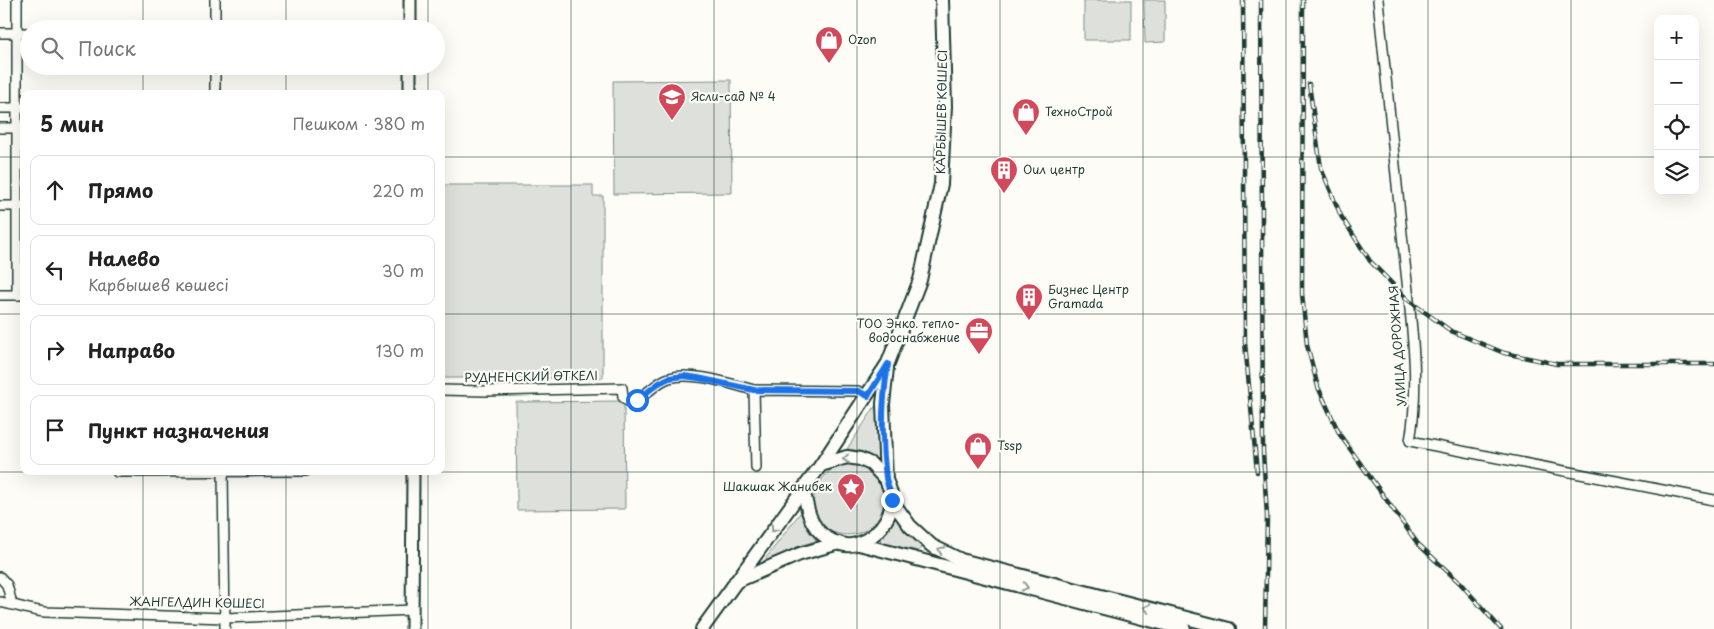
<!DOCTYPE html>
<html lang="ru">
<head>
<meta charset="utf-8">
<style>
	:root { --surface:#fff; --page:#f2f2f2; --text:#222; --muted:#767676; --line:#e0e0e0 }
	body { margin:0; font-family:"Playpen Sans",sans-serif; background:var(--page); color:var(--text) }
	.controls { position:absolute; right:15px; top:15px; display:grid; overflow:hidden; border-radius:10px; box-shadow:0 5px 20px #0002 }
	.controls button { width:45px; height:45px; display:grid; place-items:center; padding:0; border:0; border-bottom:1px solid var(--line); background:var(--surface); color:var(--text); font:25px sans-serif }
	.stop { position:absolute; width:15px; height:15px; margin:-11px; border:4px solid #1a73e8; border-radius:50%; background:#fff }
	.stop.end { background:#1a73e8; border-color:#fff; box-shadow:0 1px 5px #0008 }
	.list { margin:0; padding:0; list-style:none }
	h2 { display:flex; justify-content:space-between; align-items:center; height:65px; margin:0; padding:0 20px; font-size:21px }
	h2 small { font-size:16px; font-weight:400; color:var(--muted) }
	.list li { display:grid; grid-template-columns:32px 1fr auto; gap:15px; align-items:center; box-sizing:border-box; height:70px; margin:0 10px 10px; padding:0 10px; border:1px solid var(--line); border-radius:10px }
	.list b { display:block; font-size:19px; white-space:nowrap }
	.list p { margin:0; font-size:16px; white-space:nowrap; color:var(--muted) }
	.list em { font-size:16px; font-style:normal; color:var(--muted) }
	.icon { flex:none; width:28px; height:28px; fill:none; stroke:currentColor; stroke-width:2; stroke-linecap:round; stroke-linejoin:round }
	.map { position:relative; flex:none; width:1714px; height:629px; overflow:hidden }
	.search { position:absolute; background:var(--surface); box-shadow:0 5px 20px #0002; left:20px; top:20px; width:425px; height:55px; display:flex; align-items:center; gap:12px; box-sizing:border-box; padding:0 18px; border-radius:28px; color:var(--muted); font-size:19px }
	.panel { position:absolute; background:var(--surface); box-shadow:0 5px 20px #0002; left:20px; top:90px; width:425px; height:385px; border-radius:10px }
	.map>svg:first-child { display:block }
	.green { fill:#dde0db; stroke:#7e8e88 }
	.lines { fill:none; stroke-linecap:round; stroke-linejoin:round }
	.minor-casing { stroke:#1f3d34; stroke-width:12 }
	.tertiary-casing { stroke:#1f3d34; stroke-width:15 }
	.secondary-casing { stroke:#1f3d34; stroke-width:16 }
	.minor { stroke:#fdfcf7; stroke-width:9 }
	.tertiary { stroke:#fdfcf7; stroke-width:11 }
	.secondary { stroke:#fdfcf7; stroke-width:12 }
	.rail-casing { stroke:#1f3d34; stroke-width:4.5 }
	.rail { stroke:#fdfcf7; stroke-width:2.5; stroke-dasharray:8; stroke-linecap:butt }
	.oneway { stroke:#8e9c96 }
	.route { stroke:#1a73e8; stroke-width:6 }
	.grid { fill:none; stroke:#1f3d34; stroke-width:1; stroke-opacity:0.55 }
	.labels { text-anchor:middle; stroke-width:4.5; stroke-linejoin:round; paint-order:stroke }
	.poi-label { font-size:12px; fill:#1f3d34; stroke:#fdfcf7; text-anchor:start }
	.street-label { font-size:12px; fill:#1f3d34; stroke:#fdfcf7 }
</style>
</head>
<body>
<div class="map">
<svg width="1714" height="629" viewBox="0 0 1714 629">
	<rect width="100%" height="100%" fill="#fdfcf7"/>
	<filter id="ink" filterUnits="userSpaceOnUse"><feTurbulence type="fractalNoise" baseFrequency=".02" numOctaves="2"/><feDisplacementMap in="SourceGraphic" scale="10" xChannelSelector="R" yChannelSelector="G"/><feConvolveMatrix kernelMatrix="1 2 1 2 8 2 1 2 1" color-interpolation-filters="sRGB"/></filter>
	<g filter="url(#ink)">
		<!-- green -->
		<g class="green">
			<rect x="1084" y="0" width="47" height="40"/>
			<polygon points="1144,0 1165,0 1165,42 1145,43"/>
			<polygon points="731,80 732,193 614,194 613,81"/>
			<polygon points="441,185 593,185 593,196 603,196 603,378 441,378"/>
			<polygon points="624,401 625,509 517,510 516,402"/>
			<path d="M 876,405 L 878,460 C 868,453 859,450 847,449 Z"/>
			<path d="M 844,463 C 859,463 864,465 874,476 C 877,478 880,481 882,484 C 885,489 885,497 884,503 C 880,532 845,545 823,526 C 801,505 820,470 844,463 Z"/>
			<polygon points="800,513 818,540 800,546 763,562"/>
			<polygon points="895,515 924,543 921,549 918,551 875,541"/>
		</g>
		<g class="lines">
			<!-- minor casing -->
			<g class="minor-casing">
				<g id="minor">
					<polyline points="215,0 215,29"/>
					<path d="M 1378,0 C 1386,84 1395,168 1404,253 C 1410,315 1421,379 1410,441 L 1714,500"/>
					<polyline points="0,33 29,33"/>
					<polyline points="215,66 215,94"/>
					<polyline points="0,108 24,108"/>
					<polyline points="0,128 24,128"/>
					<polyline points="0,206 24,206"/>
					<polyline points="0,295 24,295"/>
					<polyline points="17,295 17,0"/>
					<path d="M 441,390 L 485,391 L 622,388 L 623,397 L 629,402 C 647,398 653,383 669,378 C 693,371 730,384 754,390"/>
					<polyline points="756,468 754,390 858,391 867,396"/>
					<polyline points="117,472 306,471"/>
					<polyline points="223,472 225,629"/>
					<polyline points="0,577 7,585 12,604"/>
					<path d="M 0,602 C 16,605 28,610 45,612 L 225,618 L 413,610"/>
				</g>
			</g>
			<!-- tertiary casing -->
			<g class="tertiary-casing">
				<g id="tertiary">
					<polyline points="410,29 410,0"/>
					<polyline points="410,94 410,66"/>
					<polyline points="412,629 413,471"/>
				</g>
			</g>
			<!-- secondary casing -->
			<g class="secondary-casing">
				<g id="secondary">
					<polyline points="821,465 888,363 920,280 941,184 945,106 942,0"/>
					<path d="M 886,480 L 871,464 L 860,459 L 847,457 L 821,465 L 803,489 C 806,500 807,513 813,523 C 821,538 843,550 859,543 C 876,537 890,520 892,502 C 893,495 889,487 886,480 L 883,404 L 887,368"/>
					<polyline points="892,501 910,526 932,546 961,560 1229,629"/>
					<polyline points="859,544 1184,629"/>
					<polyline points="735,582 800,554 839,543"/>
					<polyline points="702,629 803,489"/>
				</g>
			</g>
			<!-- minor -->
			<use href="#minor" class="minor"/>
			<!-- tertiary -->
			<use href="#tertiary" class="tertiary"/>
			<!-- secondary -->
			<use href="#secondary" class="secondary"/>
			<!-- rail casing -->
			<g class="rail-casing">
				<g id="rail">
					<polyline points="1243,0 1245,343 1257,472"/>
					<polyline points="1261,0 1263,452 1267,516 1265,629"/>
					<polyline points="1303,0 1302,293 1307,345 1318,387 1340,435 1418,544 1460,583 1501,629"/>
					<polyline points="1309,84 1321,168 1341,216 1370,261 1408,300 1451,331 1504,353 1557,364 1714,364"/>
				</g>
			</g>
			<!-- rail -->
			<use href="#rail" class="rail"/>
		</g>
		<!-- one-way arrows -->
		<defs><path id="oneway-chevron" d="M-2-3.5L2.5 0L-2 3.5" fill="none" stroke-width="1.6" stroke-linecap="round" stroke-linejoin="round" transform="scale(1.25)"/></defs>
		<g class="oneway">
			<use href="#oneway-chevron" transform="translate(846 459) rotate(174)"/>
			<use href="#oneway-chevron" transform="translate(774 529) rotate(126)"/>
			<use href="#oneway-chevron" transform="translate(941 550) rotate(-154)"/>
			<use href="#oneway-chevron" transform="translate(1025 587) rotate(15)"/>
			<use href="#oneway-chevron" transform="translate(1147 608) rotate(-165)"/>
		</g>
	</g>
	<g class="lines" filter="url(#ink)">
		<!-- route -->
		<path class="route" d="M 637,400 L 659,383 L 669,378 L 684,376 L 698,378 L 754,390 L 858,391 L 868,396 L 888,364 C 882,401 881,440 886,478 C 887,485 891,493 892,500"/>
	</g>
	<!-- grid -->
	<path class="grid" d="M 143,0 L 143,29M 286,0 L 286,29M 428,0 L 428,29M 571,0 L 571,629M 714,0 L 714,629M 857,0 L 857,629M 1000,0 L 1000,629M 1143,0 L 1143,629M 1286,0 L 1286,629M 1428,0 L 1428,629M 1571,0 L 1571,629M 143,66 L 143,94M 286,66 L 286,94M 428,66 L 428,94M 0,157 L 24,157M 441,157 L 1658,157M 1695,157 L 1714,157M 0,314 L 24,314M 441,314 L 1714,314M 143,471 L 143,629M 286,471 L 286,629M 428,471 L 428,629M 0,472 L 1714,472"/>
	<!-- icons -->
	<defs>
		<g id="shop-pin" transform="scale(1.4375)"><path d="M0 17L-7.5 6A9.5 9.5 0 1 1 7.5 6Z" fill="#d1495b" stroke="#fdfcf7"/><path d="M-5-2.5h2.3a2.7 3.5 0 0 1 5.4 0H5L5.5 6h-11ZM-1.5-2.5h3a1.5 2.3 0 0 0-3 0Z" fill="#fff"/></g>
		<g id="school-pin" transform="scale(1.4375)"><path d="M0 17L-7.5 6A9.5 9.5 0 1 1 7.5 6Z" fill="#d1495b" stroke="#fdfcf7"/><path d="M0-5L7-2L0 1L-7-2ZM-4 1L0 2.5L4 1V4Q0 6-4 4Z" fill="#fff"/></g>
		<g id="building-pin" transform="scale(1.4375)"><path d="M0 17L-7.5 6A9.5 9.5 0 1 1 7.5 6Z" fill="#d1495b" stroke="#fdfcf7"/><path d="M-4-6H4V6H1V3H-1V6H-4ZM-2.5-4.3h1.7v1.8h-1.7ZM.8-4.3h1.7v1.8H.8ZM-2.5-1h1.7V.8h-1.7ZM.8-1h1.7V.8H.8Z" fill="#fff"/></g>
		<g id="office-pin" transform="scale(1.4375)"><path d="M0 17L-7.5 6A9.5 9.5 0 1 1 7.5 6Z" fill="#d1495b" stroke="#fdfcf7"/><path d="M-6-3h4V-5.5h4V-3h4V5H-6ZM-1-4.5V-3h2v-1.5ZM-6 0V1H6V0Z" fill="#fff"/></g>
		<g id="sight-pin" transform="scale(1.4375)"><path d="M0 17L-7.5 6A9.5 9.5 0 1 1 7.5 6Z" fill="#d1495b" stroke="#fdfcf7"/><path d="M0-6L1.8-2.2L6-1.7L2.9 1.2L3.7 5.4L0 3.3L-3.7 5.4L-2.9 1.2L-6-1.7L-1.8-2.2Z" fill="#fff"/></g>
	</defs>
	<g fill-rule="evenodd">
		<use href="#shop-pin" x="829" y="40"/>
		<use href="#school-pin" x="672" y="97"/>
		<use href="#shop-pin" x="1026" y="112"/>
		<use href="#building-pin" x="1004" y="170"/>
		<use href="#building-pin" x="1029" y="297"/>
		<use href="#office-pin" x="979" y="331"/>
		<use href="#shop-pin" x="978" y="446"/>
		<use href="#sight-pin" x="851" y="487"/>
	</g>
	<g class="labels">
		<!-- poi labels -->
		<g class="poi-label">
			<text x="848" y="44">Ozon</text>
			<text x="691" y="101">Ясли-сад № 4</text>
			<text x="1045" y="116">ТехноСтрой</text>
			<text x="1023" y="174">Оил центр</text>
			<text x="1048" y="294">Бизнес Центр<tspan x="1048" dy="14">Gramada</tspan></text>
			<text x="960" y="328" text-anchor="end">ТОО Энко. тепло-<tspan x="960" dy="14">водоснабжение</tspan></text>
			<text x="997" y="450">Tssp</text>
			<text x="832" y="491" text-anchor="end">Шакшак Жанибек</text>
		</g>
		<!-- street labels -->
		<g class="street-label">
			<text transform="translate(942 112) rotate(-89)" y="4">КАРБЫШЕВ КӨШЕСІ</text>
			<text transform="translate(1398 346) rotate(-94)" y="4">УЛИЦА ДОРОЖНАЯ</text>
			<text transform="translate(531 377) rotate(-1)" y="4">РУДНЕНСКИЙ ӨТКЕЛІ</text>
			<text transform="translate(197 603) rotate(1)" y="4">ЖАНГЕЛДИН КӨШЕСІ</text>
		</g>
	</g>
</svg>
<div class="controls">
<button>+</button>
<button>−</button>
<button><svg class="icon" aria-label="locate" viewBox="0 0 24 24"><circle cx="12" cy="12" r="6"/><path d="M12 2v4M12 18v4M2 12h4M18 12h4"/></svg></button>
<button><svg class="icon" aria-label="layers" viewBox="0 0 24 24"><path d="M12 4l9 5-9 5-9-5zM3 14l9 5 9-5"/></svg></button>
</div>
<div class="stop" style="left:637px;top:400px"></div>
<div class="stop end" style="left:892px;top:500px"></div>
<div class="search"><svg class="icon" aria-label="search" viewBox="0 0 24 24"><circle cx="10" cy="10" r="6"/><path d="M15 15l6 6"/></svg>Поиск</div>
<section class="panel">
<h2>5 мин<small>Пешком · 380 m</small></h2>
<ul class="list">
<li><svg class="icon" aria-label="ahead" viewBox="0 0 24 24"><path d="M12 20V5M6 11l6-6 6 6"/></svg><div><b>Прямо</b></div><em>220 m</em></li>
<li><svg class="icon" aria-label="left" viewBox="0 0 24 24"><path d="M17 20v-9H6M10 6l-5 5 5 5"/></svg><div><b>Налево</b><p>Карбышев көшесі</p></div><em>30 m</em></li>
<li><svg class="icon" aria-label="right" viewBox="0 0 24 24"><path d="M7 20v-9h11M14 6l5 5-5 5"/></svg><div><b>Направо</b></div><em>130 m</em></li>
<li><svg class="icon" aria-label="arrive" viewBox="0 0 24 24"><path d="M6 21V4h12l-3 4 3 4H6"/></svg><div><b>Пункт назначения</b></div></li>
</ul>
</section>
</div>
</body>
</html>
